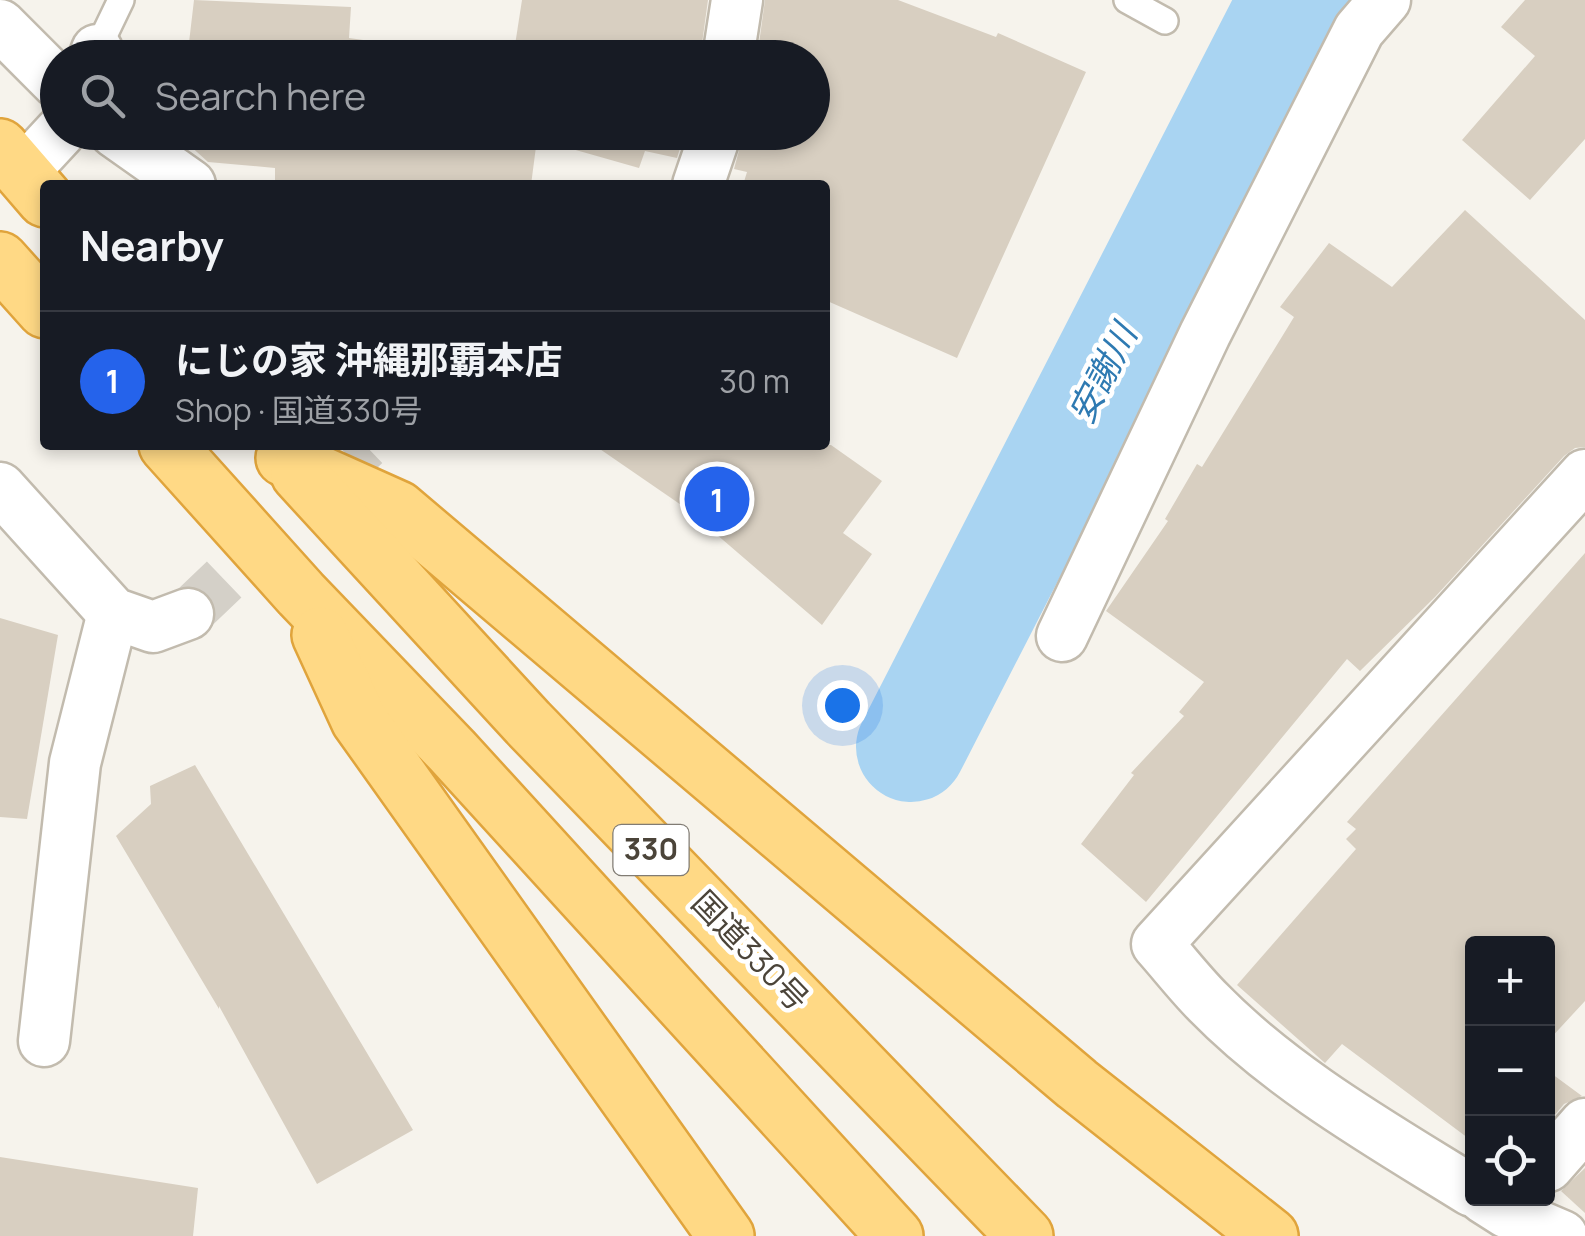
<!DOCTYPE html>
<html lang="en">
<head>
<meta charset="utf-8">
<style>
	:root { --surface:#171b24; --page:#20242c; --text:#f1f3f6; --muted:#9ea1a6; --line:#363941; --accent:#2563eb }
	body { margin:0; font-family:Manrope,"Noto Sans JP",sans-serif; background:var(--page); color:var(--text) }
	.controls { position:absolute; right:30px; bottom:30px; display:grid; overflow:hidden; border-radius:10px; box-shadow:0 5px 15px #0003 }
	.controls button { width:90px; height:90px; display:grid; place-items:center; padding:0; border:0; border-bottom:2px solid var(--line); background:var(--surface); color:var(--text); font:50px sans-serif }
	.you { position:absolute; left:842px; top:705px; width:35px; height:35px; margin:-25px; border:8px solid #fff; border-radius:50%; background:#1a73e8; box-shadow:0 0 0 15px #1a73e833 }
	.badge { display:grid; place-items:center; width:65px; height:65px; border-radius:50%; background:var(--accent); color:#fff; font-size:32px; font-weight:700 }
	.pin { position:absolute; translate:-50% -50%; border:5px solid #fff; box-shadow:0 2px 10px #0006 }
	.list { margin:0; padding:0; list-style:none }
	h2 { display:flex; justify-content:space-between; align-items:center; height:130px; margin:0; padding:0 40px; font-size:42px }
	h2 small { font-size:32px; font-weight:400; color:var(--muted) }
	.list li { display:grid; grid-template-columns:65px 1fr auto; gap:30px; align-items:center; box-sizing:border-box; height:140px; padding:0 40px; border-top:2px solid var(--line) }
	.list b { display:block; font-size:38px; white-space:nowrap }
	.list p { margin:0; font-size:32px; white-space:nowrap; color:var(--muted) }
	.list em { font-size:32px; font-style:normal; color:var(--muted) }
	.icon { flex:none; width:55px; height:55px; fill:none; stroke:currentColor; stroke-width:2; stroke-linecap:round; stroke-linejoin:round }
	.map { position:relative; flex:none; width:1585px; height:1236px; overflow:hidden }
	.search { position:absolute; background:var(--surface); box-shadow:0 5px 15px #0003; left:40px; top:40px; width:790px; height:110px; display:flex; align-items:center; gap:25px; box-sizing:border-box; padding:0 35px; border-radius:55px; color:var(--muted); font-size:38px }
	.panel { position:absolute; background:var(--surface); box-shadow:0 5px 15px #0003; left:40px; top:180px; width:790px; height:270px; border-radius:10px }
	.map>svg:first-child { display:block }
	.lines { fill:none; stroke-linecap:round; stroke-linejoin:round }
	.river { stroke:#a9d4f2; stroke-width:110 }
	.building { fill:#d8cfc1 }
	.minor-tunnel { stroke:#d4d0c8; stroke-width:50; stroke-dasharray:50 25; stroke-linecap:butt }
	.service-casing { stroke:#c2bbae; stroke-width:30 }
	.minor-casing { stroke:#c2bbae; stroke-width:55 }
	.trunk-casing { stroke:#e0a43c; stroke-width:60 }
	.service { stroke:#fff; stroke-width:25 }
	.minor { stroke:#fff; stroke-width:50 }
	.trunk { stroke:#ffd985; stroke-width:55 }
	.labels { text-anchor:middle; stroke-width:9; stroke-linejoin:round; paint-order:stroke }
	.shield { fill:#fff; stroke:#817c74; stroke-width:2.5 }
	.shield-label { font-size:30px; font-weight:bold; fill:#4b4439 }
	.street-label { font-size:32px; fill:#4b4439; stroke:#fff }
	.water-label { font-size:35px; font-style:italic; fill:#2e7ab2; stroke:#fff }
</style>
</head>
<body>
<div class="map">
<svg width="1585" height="1236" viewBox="0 0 1585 1236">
	<rect width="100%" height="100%" fill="#f6f3ec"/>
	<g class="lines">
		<!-- river -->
		<polyline class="river" points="911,747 1294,0"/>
	</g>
	<!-- building -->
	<g class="building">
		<polygon points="194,0 351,7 349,38 491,58 191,58 191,51 188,51"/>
		<polygon points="522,0 708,0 700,58 513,58"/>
		<polygon points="765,0 898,0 996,37 998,33 1086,72 957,358 825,300 825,185 743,185 747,172 734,169 744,132 812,132 812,58 757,58"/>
		<polygon points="1525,0 1585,0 1585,139 1530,200 1462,140 1535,56 1501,27"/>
		<polygon points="188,132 685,132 677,158 645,151 639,168 537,139 531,185 275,185 275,168 208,162 187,143"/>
		<polygon points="1465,210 1585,320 1585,447 1575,448 1564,456 1435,597 1360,671 1347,659 1146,902 1081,844 1134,775 1131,773 1184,716 1179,712 1204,682 1106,611 1168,521 1165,519 1197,464 1202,467 1294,317 1280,307 1329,243 1392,287"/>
		<polygon points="594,445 831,445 882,481 843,533 872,554 822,625 687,509"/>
		<polygon points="1585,553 1585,1001 1548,1041 1548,944 1472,944 1472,1141 1342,1044 1325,1063 1237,985 1356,849 1346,839 1356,829 1347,822"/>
		<polygon points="0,618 58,635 27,819 0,817"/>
		<polygon points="195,765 413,1130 317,1184 219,1006 219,1009 116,836 151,804 150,786"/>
		<polygon points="1548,1071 1582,1096 1564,1104 1548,1123"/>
		<polygon points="0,1157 198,1188 193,1236 0,1236"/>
		<polygon points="1585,1168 1585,1213 1561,1191"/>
	</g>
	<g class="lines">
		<!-- minor-tunnel -->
		<polyline class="minor-tunnel" points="188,614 365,445"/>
		<!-- service casing -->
		<g class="service-casing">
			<g id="service">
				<polyline points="1127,0 1165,21"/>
				<polyline points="97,50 121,0"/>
			</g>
		</g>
		<!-- minor casing -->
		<g class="minor-casing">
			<g id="minor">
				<polyline points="0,25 58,83"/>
				<polyline points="94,58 97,50"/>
				<polyline points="728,58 737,0"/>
				<polyline points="115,132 190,185"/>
				<polyline points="22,173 60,132"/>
				<polyline points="698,185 716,132"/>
				<polyline points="0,488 113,613 153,627 188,614"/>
				<polyline points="1062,636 1205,334 1359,30 1385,0"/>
				<polyline points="44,1041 75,763 113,613"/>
				<polyline points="1548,1166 1585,1124"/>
				<path d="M 1472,1191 C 1382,1135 1283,1079 1208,1002 C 1190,984 1174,963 1157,944 L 1585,475"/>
				<polyline points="1484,1198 1506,1212 1562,1236"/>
			</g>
		</g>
		<!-- trunk casing -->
		<g class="trunk-casing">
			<g id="trunk">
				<polyline points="0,147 45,199"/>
				<polyline points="0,260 45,310"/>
				<polyline points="167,445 301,594 452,751 895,1236"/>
				<polyline points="284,458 398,509 1077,1084 1270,1236"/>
				<polyline points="299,474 528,723 1025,1236"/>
				<polyline points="320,635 359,720 726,1236"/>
			</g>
		</g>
		<!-- service -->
		<use href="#service" class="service"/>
		<!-- minor -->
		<use href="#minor" class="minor"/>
		<!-- trunk -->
		<use href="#trunk" class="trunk"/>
	</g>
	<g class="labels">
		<!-- shield labels -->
		<rect class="shield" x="613.5" y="825" width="75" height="50" rx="8"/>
		<g class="shield-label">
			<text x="651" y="860">330</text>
		</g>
		<!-- street labels -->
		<g class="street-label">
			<text transform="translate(750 951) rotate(46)" y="11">国道330号</text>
		</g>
		<!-- water labels -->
		<g class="water-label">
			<text transform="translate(1103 374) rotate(-63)" y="12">安謝川</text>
		</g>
	</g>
</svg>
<div class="controls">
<button>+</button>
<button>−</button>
<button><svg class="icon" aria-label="locate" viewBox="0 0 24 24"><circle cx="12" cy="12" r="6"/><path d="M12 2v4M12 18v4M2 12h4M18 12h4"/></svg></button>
</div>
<div class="you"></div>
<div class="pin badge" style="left:717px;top:499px">1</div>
<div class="search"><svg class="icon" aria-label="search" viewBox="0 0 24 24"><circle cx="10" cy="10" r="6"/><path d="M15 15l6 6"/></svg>Search here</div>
<section class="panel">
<h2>Nearby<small></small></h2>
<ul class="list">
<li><span class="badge">1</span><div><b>にじの家 沖縄那覇本店</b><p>Shop · 国道330号</p></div><em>30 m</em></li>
</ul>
</section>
</div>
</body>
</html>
